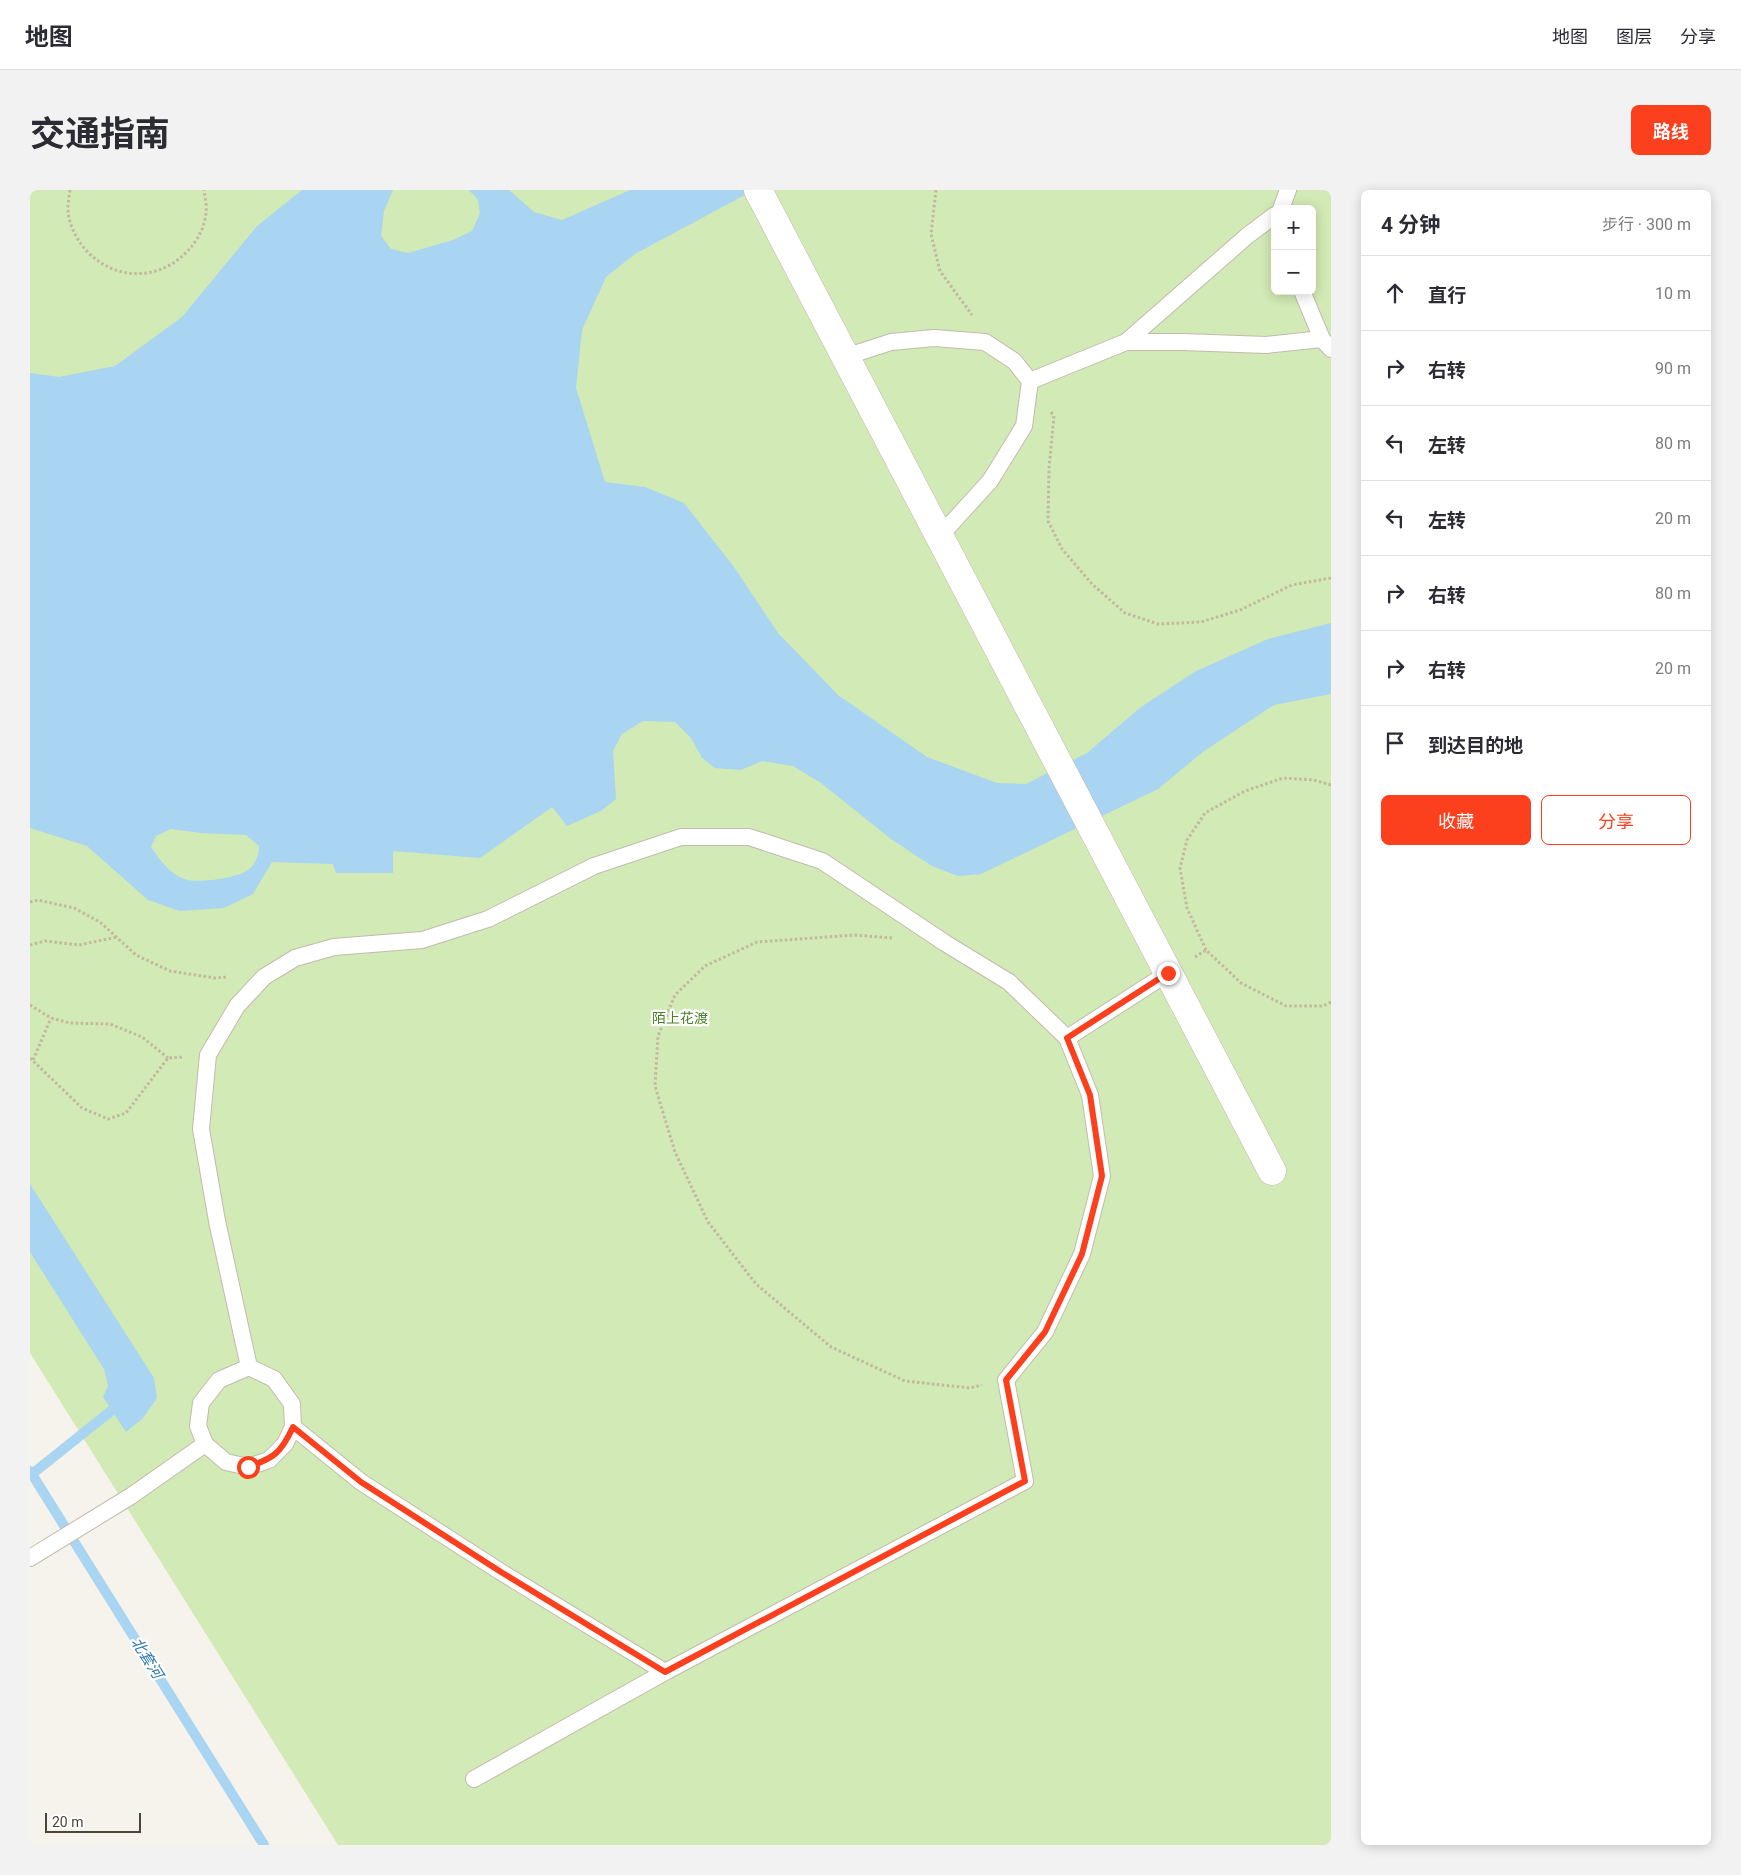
<!DOCTYPE html>
<html lang="zh">
<head>
<meta charset="utf-8">
<style>
	:root { --surface:#fff; --page:#f2f2f3; --text:#2b2b33; --muted:#7c7c81; --line:#e1e1e2; --accent:#fc3f1d }
	body { margin:0; font-family:Roboto,"Noto Sans SC",sans-serif; background:var(--page); color:var(--text) }
	.controls { position:absolute; right:15px; top:15px; display:grid; overflow:hidden; border-radius:8px; box-shadow:0 2px 12px #0003 }
	.controls button { width:45px; height:45px; display:grid; place-items:center; padding:0; border:0; border-bottom:1px solid var(--line); background:var(--surface); color:var(--text); font:25px sans-serif }
	.scale { position:absolute; left:15px; bottom:12px; width:96px; box-sizing:border-box; padding-left:5px; border:2px solid #4b4439; border-top:0; font-size:14px; line-height:18px; white-space:nowrap; color:#4b4439; -webkit-text-stroke:4px #fff; paint-order:stroke }
	.stop { position:absolute; width:15px; height:15px; margin:-11px; border:4px solid #fc3f1d; border-radius:50%; background:#fff }
	.stop.end { background:#fc3f1d; border-color:#fff; box-shadow:0 1px 5px #0008 }
	.list { margin:0; padding:0; list-style:none }
	h2 { display:flex; justify-content:space-between; align-items:center; height:65px; margin:0; padding:0 20px; font-size:21px }
	h2 small { font-size:16px; font-weight:400; color:var(--muted) }
	.list li { display:grid; grid-template-columns:32px 1fr auto; gap:15px; align-items:center; box-sizing:border-box; height:75px; padding:0 20px; border-top:1px solid var(--line) }
	.list b { display:block; font-size:19px; white-space:nowrap }
	.list em { font-size:16px; font-style:normal; color:var(--muted) }
	.actions { display:flex; gap:10px; padding:15px 20px }
	.actions a { flex:1; padding:11px 0; border:1px solid var(--accent); border-radius:8px; text-align:center; font-size:18px; color:var(--accent) }
	.actions .main { background:var(--accent); color:#fff }
	.icon { flex:none; width:28px; height:28px; fill:none; stroke:currentColor; stroke-width:2; stroke-linecap:round; stroke-linejoin:round }
	.map { position:relative; flex:none; width:1301px; height:1655px; overflow:hidden; border-radius:8px }
	header { display:flex; align-items:center; gap:30px; box-sizing:border-box; height:70px; padding:0 25px; background:var(--surface); border-bottom:1px solid var(--line) }
	header strong { font-size:24px }
	nav { display:flex; gap:28px; margin-inline-start:auto; font-size:18px }
	.intro { display:flex; align-items:center; justify-content:space-between; box-sizing:border-box; height:120px; padding:0 30px }
	h1 { margin:0; font-size:35px }
	.button { padding:12px 22px; border-radius:8px; background:var(--accent); color:#fff; font-size:18px; font-weight:700 }
	main { display:flex; gap:30px; padding:0 30px }
	aside { flex:1; background:var(--surface); border-radius:8px; box-shadow:0 2px 12px #0003 }
	.map>svg:first-child { display:block }
	.green { fill:#d2eab5; fill-rule:evenodd }
	.water { fill:#a9d4f2; fill-rule:evenodd }
	.lines { fill:none; stroke-linecap:round; stroke-linejoin:round }
	.stream { stroke:#a9d4f2; stroke-width:10 }
	.lane-casing { stroke:#c2bbae; stroke-width:18 }
	.street-casing { stroke:#c2bbae; stroke-width:29 }
	.path { stroke:#c4b79f; stroke-width:3; stroke-dasharray:2.5 2.5; stroke-linecap:butt }
	.lane { stroke:#fff; stroke-width:16 }
	.street { stroke:#fff; stroke-width:28 }
	.route { stroke:#fc3f1d; stroke-width:6 }
	.labels { text-anchor:middle; stroke-width:4.5; stroke-linejoin:round; paint-order:stroke }
	.park-label { font-size:14px; fill:#4a7f2a; stroke:#fff }
	.water-label { font-size:15px; font-style:italic; fill:#2e7ab2; stroke:#fff }
</style>
</head>
<body>
<header>
<strong>地图</strong>
<nav><a>地图</a><a>图层</a><a>分享</a></nav>
</header>
<div class="intro"><h1>交通指南</h1><a class="button">路线</a></div>
<main>
<div class="map">
<svg width="1301" height="1655" viewBox="0 0 1301 1655">
	<rect width="100%" height="100%" fill="#f6f3ec"/>
	<!-- green -->
	<path class="green" d="M 0,0 L 1301,0 L 1301,1655 L 308,1655 L 0,1163 ZM 1245,19 L 1282,19 L 1282,101 L 1245,101 Z"/>
	<!-- water -->
	<g class="water">
		<path d="M 272,0 L 363,0 L 354,21 L 351,46 L 361,59 L 378,63 L 423,50 L 442,41 L 450,23 L 448,10 L 439,0 L 479,0 L 504,22 L 532,30 L 600,0 L 724,0 L 605,64 L 576,87 L 552,140 L 546,198 L 575,292 L 615,297 L 654,313 L 704,377 L 748,443 L 808,505 L 897,567 L 967,593 L 996,594 L 1057,563 L 1111,517 L 1166,481 L 1238,449 L 1301,433 L 1301,504 L 1244,515 L 1174,561 L 1128,599 L 951,684 L 928,686 L 902,676 L 861,649 L 791,593 L 763,576 L 732,571 L 711,580 L 685,578 L 672,568 L 661,548 L 645,532 L 613,531 L 592,544 L 583,561 L 586,609 L 571,621 L 537,636 L 522,617 L 450,668 L 363,661 L 363,683 L 306,683 L 303,674 L 242,672 L 223,704 L 194,718 L 150,721 L 118,710 L 57,656 L 0,638 L 0,183 L 29,187 L 85,176 L 152,127 L 227,36 ZM 141,639 L 171,643 L 216,645 L 229,656 C 229,665 226,674 218,680 C 207,688 168,694 154,689 C 139,683 130,670 121,657 L 126,646 Z"/>
		<polygon points="0,994 124,1188 127,1208 113,1228 96,1242 73,1207 78,1196 74,1179 0,1062"/>
	</g>
	<g class="lines">
		<!-- stream -->
		<g class="stream">
			<polyline points="0,1281 234,1655"/>
			<polyline points="2,1284 91,1213"/>
		</g>
		<!-- lane casing -->
		<g class="lane-casing">
			<g id="lane">
				<polyline points="1251,19 1258,0"/>
				<polyline points="1272,101 1292,149 1301,159"/>
				<polyline points="1096,152 1217,46 1245,25"/>
				<polyline points="815,167 861,152 904,148 955,152 984,171 1000,191 994,236 960,291 909,347"/>
				<polyline points="1000,191 1096,152 1153,152 1236,155 1292,149"/>
				<polyline points="1037,848 1138,783"/>
				<polyline points="219,1177 189,1190 171,1213 168,1236 175,1254 196,1272 218,1277 239,1270 255,1254 263,1237"/>
				<polyline points="0,1368 101,1306 175,1254"/>
				<polyline points="444,1589 635,1482 995,1291 976,1190 1015,1142 1052,1064 1072,986 1060,905 1037,848 979,792 915,753 792,671 719,647 651,647 564,676 458,729 392,750 304,757 265,768 234,787 207,816 178,865 171,939 187,1031 219,1177 244,1189 262,1214 263,1237 331,1292 471,1382 635,1482"/>
			</g>
		</g>
		<!-- street casing -->
		<g class="street-casing">
			<polyline id="street" points="728,0 1242,981"/>
		</g>
		<!-- path -->
		<g class="path">
			<path d="M 40,0 C 39,6 38,13 38,19 C 38,31 44,44 51,54 C 79,92 131,94 161,57 C 169,48 175,35 176,23 C 177,16 175,7 174,0"/>
			<polyline points="906,0 901,44 910,81 942,125"/>
			<polyline points="1021,222 1024,226 1019,278 1018,331 1032,359 1062,394 1095,423 1128,434 1171,432 1210,420 1262,395 1301,388"/>
			<polyline points="0,712 8,710 44,718 70,732 106,765 140,781 185,788 198,787"/>
			<polyline points="862,748 824,745 727,752 675,776 645,805 628,846 625,896 645,962 678,1032 726,1094 801,1157 875,1191 940,1198 952,1195"/>
			<polyline points="0,755 15,751 49,755 87,747"/>
			<polyline points="1176,760 1157,718 1150,678 1157,650 1175,623 1215,601 1253,588 1284,590 1301,595"/>
			<polyline points="1165,767 1176,760 1211,793 1256,816 1293,816 1301,812"/>
			<polyline points="0,815 21,828 40,833 80,834 112,847 138,868"/>
			<polyline points="0,868 52,918 78,929 96,923 138,868 154,867"/>
			<polyline points="3,870 21,828"/>
		</g>
		<!-- lane -->
		<use href="#lane" class="lane"/>
		<!-- street -->
		<use href="#street" class="street"/>
	</g>
	<g class="lines">
		<!-- route -->
		<path class="route" d="M 218,1277 C 244,1268 251,1263 263,1237 L 331,1292 L 471,1382 L 635,1482 L 995,1291 L 976,1190 L 1015,1142 L 1052,1064 L 1072,986 L 1060,905 L 1037,848 L 1138,783"/>
	</g>
	<g class="labels">
		<!-- park labels -->
		<g class="park-label">
			<text x="650" y="833">陌上花渡</text>
		</g>
		<!-- water labels -->
		<g class="water-label">
			<text transform="translate(117 1468) rotate(58)" y="5">北套河</text>
		</g>
	</g>
</svg>
<div class="controls">
<button>+</button>
<button>−</button>
</div>
<div class="scale">20 m</div>
<div class="stop" style="left:218px;top:1277px"></div>
<div class="stop end" style="left:1138px;top:783px"></div>
</div>
<aside>
<h2>4 分钟<small>步行 · 300 m</small></h2>
<ul class="list">
<li><svg class="icon" aria-label="ahead" viewBox="0 0 24 24"><path d="M12 20V5M6 11l6-6 6 6"/></svg><div><b>直行</b></div><em>10 m</em></li>
<li><svg class="icon" aria-label="right" viewBox="0 0 24 24"><path d="M7 20v-9h11M14 6l5 5-5 5"/></svg><div><b>右转</b></div><em>90 m</em></li>
<li><svg class="icon" aria-label="left" viewBox="0 0 24 24"><path d="M17 20v-9H6M10 6l-5 5 5 5"/></svg><div><b>左转</b></div><em>80 m</em></li>
<li><svg class="icon" aria-label="left" viewBox="0 0 24 24"><path d="M17 20v-9H6M10 6l-5 5 5 5"/></svg><div><b>左转</b></div><em>20 m</em></li>
<li><svg class="icon" aria-label="right" viewBox="0 0 24 24"><path d="M7 20v-9h11M14 6l5 5-5 5"/></svg><div><b>右转</b></div><em>80 m</em></li>
<li><svg class="icon" aria-label="right" viewBox="0 0 24 24"><path d="M7 20v-9h11M14 6l5 5-5 5"/></svg><div><b>右转</b></div><em>20 m</em></li>
<li><svg class="icon" aria-label="arrive" viewBox="0 0 24 24"><path d="M6 21V4h12l-3 4 3 4H6"/></svg><div><b>到达目的地</b></div></li>
</ul>
<div class="actions"><a class="main">收藏</a><a>分享</a></div>
</aside>
</main>
</body>
</html>
